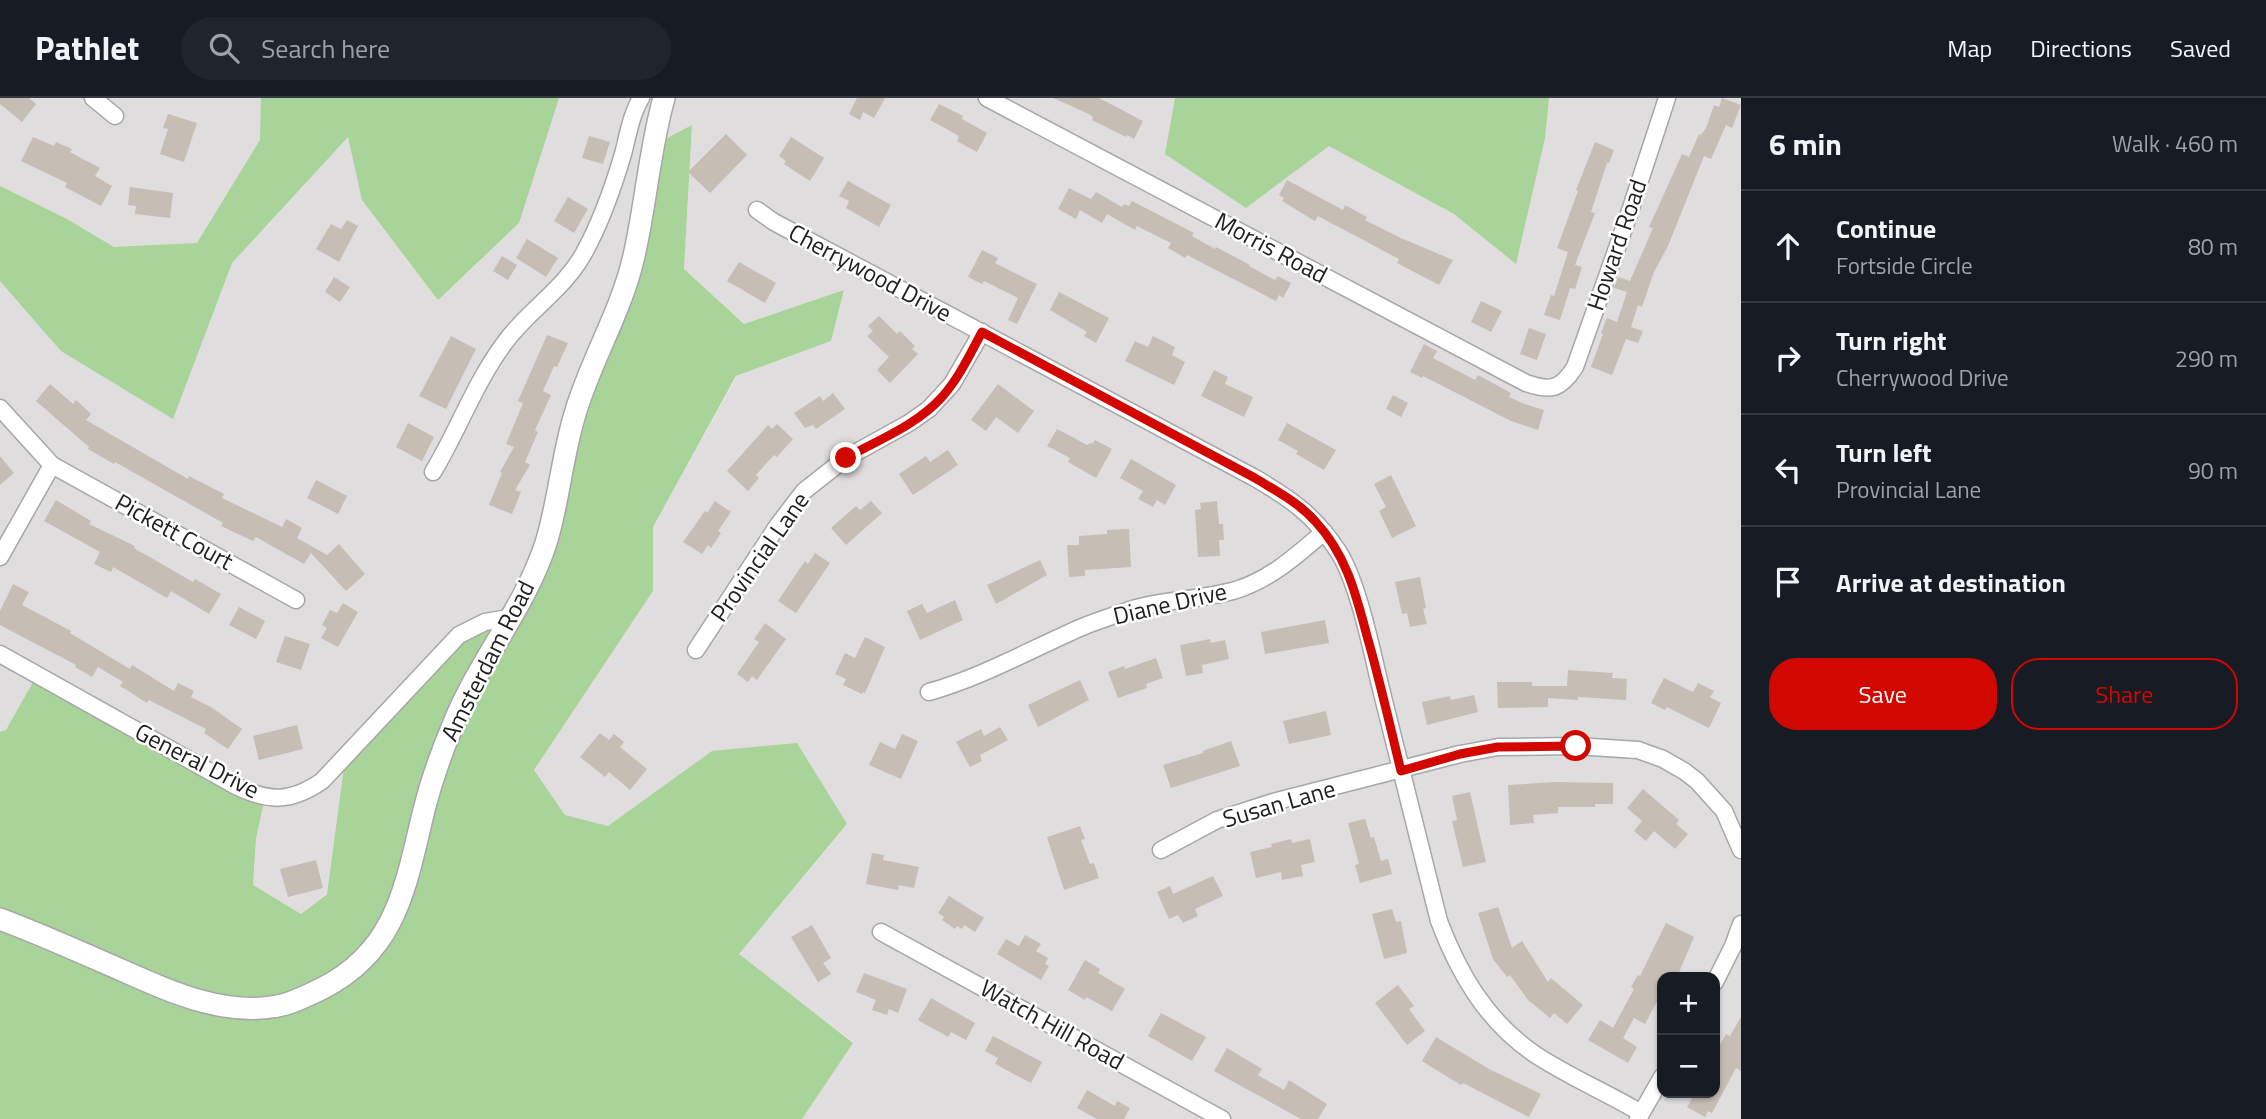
<!DOCTYPE html>
<html lang="en">
<head>
<meta charset="utf-8">
<style>
	:root { --surface:#171b24; --page:#20242c; --text:#f1f3f6; --muted:#9ea1a6; --line:#363941; --accent:#d10700 }
	body { margin:0; font-family:"Titillium Web",sans-serif; background:var(--page); color:var(--text) }
	.controls { position:absolute; right:21px; bottom:21px; display:grid; overflow:hidden; border-radius:14px; box-shadow:0 2px 5px #0004 }
	.controls button { width:63px; height:63px; display:grid; place-items:center; padding:0; border:0; border-bottom:2px solid var(--line); background:var(--surface); color:var(--text); font:35px sans-serif }
	.stop { position:absolute; width:21px; height:21px; margin:-16px; border:5px solid #d10700; border-radius:50%; background:#fff }
	.stop.end { background:#d10700; border-color:#fff; box-shadow:0 2px 7px #0008 }
	.list { margin:0; padding:0; list-style:none }
	h2 { display:flex; justify-content:space-between; align-items:center; height:91px; margin:0; padding:0 28px; font-size:30px }
	h2 small { font-size:23px; font-weight:400; color:var(--muted) }
	.list li { display:grid; grid-template-columns:46px 1fr auto; gap:21px; align-items:center; box-sizing:border-box; height:112px; padding:0 28px; border-top:2px solid var(--line) }
	.list b { display:block; font-size:26px; white-space:nowrap }
	.list p { margin:0; font-size:23px; white-space:nowrap; color:var(--muted) }
	.list em { font-size:23px; font-style:normal; color:var(--muted) }
	.actions { display:flex; gap:14px; padding:21px 28px }
	.actions a { flex:1; padding:16px 0; border:2px solid var(--accent); border-radius:28px; text-align:center; font-size:24px; color:var(--accent) }
	.actions .main { background:var(--accent); color:#fff }
	.icon { flex:none; width:38px; height:38px; fill:none; stroke:currentColor; stroke-width:2; stroke-linecap:round; stroke-linejoin:round }
	.map { position:relative; flex:none; width:1741px; height:1021px; overflow:hidden }
	header { display:flex; align-items:center; gap:42px; box-sizing:border-box; height:98px; padding:0 35px; background:var(--surface); border-bottom:2px solid var(--line) }
	header strong { font-size:33px }
	nav { display:flex; gap:38px; margin-inline-start:auto; font-size:24px }
	.search { width:490px; height:63px; background:var(--page); display:flex; align-items:center; gap:18px; box-sizing:border-box; padding:0 24px; border-radius:38px; color:var(--muted); font-size:26px }
	main { display:flex }
	aside { flex:1; background:var(--surface) }
	.map>svg:first-child { display:block }
	.residential { fill:#dfdddd; fill-rule:evenodd }
	.forest { fill:#a8d399 }
	.building { fill:#c6beb5 }
	.lines { fill:none; stroke-linecap:round; stroke-linejoin:round }
	.minor-casing { stroke:#a7a7a7; stroke-width:19 }
	.tertiary-casing { stroke:#a7a7a7; stroke-width:24 }
	.minor { stroke:#fff; stroke-width:16 }
	.tertiary { stroke:#fff; stroke-width:21 }
	.route { stroke:#d10700; stroke-width:9 }
	.labels { text-anchor:middle; stroke-width:5; stroke-linejoin:round; paint-order:stroke }
	.street-label { font-size:24px; fill:#202020; stroke:#fff }
</style>
</head>
<body>
<header>
<strong>Pathlet</strong>
<div class="search"><svg class="icon" aria-label="search" viewBox="0 0 24 24"><circle cx="10" cy="10" r="6"/><path d="M15 15l6 6"/></svg>Search here</div>
<nav><a>Map</a><a>Directions</a><a>Saved</a></nav>
</header>
<main>
<div class="map">
<svg width="1741" height="1021" viewBox="0 0 1741 1021">
	<rect width="100%" height="100%" fill="#f1eee6"/>
	<!-- residential -->
	<path class="residential" d="M 0,0 L 1741,0 L 1741,1021 L 802,1021 L 853,944 L 738,857 L 847,727 L 712,654 L 608,728 L 565,717 L 534,672 L 653,493 L 653,429 L 737,278 L 831,243 L 844,193 L 744,226 L 684,171 L 692,27 L 633,162 L 560,384 L 509,520 L 345,661 L 327,795 L 301,816 L 253,787 L 256,741 L 265,699 L 37,577 L 6,633 L 0,634 ZM 1662,879 L 1715,879 L 1715,995 L 1662,995 Z"/>
	<!-- forest -->
	<g class="forest">
		<polygon points="261,0 559,0 519,125 438,202 362,102 348,39 232,165 173,321 61,253 0,183 0,88 65,120 114,149 197,145 260,42"/>
		<polygon points="1175,0 1549,0 1545,40 1516,166 1454,116 1329,48 1246,110 1165,56"/>
		<polygon points="692,27 684,171 744,226 844,192 831,243 736,278 653,429 653,493 534,672 565,717 608,728 712,653 797,645 847,726 739,856 853,945 802,1021 0,1021 0,634 6,632 37,577 265,699 256,741 253,787 301,816 327,796 345,661 459,537 509,520 619,207 652,48"/>
	</g>
	<!-- building -->
	<g class="building">
		<polygon points="0,0 29,0 36,6 22,24 0,6"/>
		<polygon points="857,0 885,0 874,20 863,14 860,22 849,16"/>
		<polygon points="1053,0 1099,0 1143,23 1134,41 1127,37 1126,39 1092,22 1093,19 1089,16"/>
		<polygon points="1722,0 1741,7 1732,30 1726,27 1711,61 1704,58 1668,148 1654,174 1642,209 1638,207 1631,229 1643,233 1638,245 1626,241 1612,277 1591,269 1603,236 1601,235 1607,220 1617,224 1627,194 1614,190 1618,179 1630,183 1653,130 1649,129 1678,65 1682,56 1689,59 1699,36 1701,37 1706,30 1714,7 1719,9"/>
		<polygon points="939,6 963,18 962,21 987,35 977,54 957,43 959,38 930,22"/>
		<polygon points="168,16 197,25 184,64 160,56 168,31 163,30"/>
		<polygon points="726,36 747,57 710,95 688,74"/>
		<polygon points="589,38 610,44 603,66 582,60"/>
		<polygon points="33,39 54,48 56,44 72,51 70,54 100,70 95,78 112,88 101,108 65,89 67,85 21,63"/>
		<polygon points="791,39 824,60 810,83 784,66 786,63 779,58"/>
		<polygon points="1595,44 1614,52 1609,65 1607,65 1591,114 1595,115 1575,167 1582,169 1575,191 1570,190 1560,222 1544,217 1551,197 1554,198 1568,154 1557,150 1578,93 1576,92"/>
		<polygon points="1287,82 1343,112 1345,107 1367,119 1365,122 1401,140 1453,162 1439,187 1397,165 1399,161 1318,118 1315,123 1282,103 1284,100 1279,97"/>
		<polygon points="848,83 891,107 879,129 846,110 849,103 839,98"/>
		<polygon points="130,89 173,95 170,120 135,116 136,108 128,107"/>
		<polygon points="1069,90 1091,101 1096,94 1122,109 1124,106 1129,108 1132,103 1194,135 1192,138 1215,151 1216,149 1250,167 1249,168 1269,179 1275,182 1278,178 1291,185 1283,200 1279,197 1276,203 1187,157 1185,160 1168,150 1171,145 1137,128 1135,132 1107,116 1102,125 1080,112 1076,121 1058,111"/>
		<polygon points="568,99 588,111 574,135 554,123"/>
		<polygon points="347,122 358,128 339,164 316,151 331,126 341,131"/>
		<polygon points="527,141 558,160 546,179 516,160"/>
		<polygon points="982,152 998,160 995,165 1037,186 1017,226 1008,222 1018,200 984,183 982,186 968,179"/>
		<polygon points="502,158 517,167 508,182 493,173"/>
		<polygon points="739,164 776,185 765,205 727,183"/>
		<polygon points="334,179 350,189 340,204 325,194"/>
		<polygon points="1059,194 1109,220 1096,245 1084,238 1087,234 1050,212"/>
		<polygon points="1481,203 1502,213 1491,234 1471,224"/>
		<polygon points="879,218 897,236 900,233 915,248 912,251 918,256 890,285 877,272 889,259 867,238 873,233 868,228"/>
		<polygon points="1529,230 1546,236 1537,262 1520,256"/>
		<polygon points="547,237 568,245 557,269 554,268 543,293 551,297 535,332 538,334 525,364 530,367 515,392 521,394 512,416 489,407 502,375 500,374 514,349 506,346 523,305 518,303"/>
		<polygon points="451,238 476,251 446,311 419,298"/>
		<polygon points="1153,238 1175,249 1172,257 1185,264 1174,287 1125,263 1135,243 1148,249"/>
		<polygon points="1424,246 1437,253 1433,260 1475,282 1478,277 1511,295 1509,299 1522,305 1544,312 1538,332 1511,323 1423,278 1422,280 1410,274"/>
		<polygon points="1214,272 1228,279 1225,286 1253,299 1244,319 1201,298"/>
		<polygon points="50,286 73,306 76,302 91,316 86,322 188,381 189,378 224,396 222,400 282,429 286,421 302,430 297,440 327,457 339,446 365,476 346,493 311,455 304,466 256,439 253,443 221,428 223,425 115,364 114,366 88,351 89,349 36,303"/>
		<polygon points="998,286 1034,313 1018,335 996,319 986,333 971,322"/>
		<polygon points="833,295 845,311 816,331 813,327 805,330 794,315 820,298 823,303"/>
		<polygon points="1393,297 1408,305 1401,319 1386,311"/>
		<polygon points="408,325 434,339 422,363 396,349"/>
		<polygon points="1287,325 1336,352 1324,372 1296,356 1298,353 1278,342"/>
		<polygon points="777,326 793,341 777,359 774,357 756,377 759,380 748,393 727,373 768,327 772,331"/>
		<polygon points="1057,331 1087,347 1090,345 1092,346 1095,342 1112,351 1096,380 1068,364 1070,360 1047,348"/>
		<polygon points="948,352 958,367 913,397 899,376 926,358 930,364"/>
		<polygon points="0,358 14,375 0,387"/>
		<polygon points="1131,361 1176,387 1165,407 1157,402 1153,409 1138,401 1143,393 1120,380"/>
		<polygon points="1391,377 1416,428 1392,440 1379,413 1386,409 1374,386"/>
		<polygon points="316,382 347,398 338,416 307,400"/>
		<polygon points="56,402 91,423 89,426 135,448 134,450 193,484 195,481 221,496 209,516 171,493 167,500 113,469 111,474 94,466 100,454 44,423"/>
		<polygon points="715,403 731,414 718,433 721,435 711,450 708,447 702,456 683,444 705,413 707,415"/>
		<polygon points="871,403 882,415 846,447 831,430 856,408 860,412"/>
		<polygon points="1217,403 1219,426 1223,426 1224,442 1219,442 1220,458 1198,459 1195,412 1201,411 1200,405"/>
		<polygon points="1129,431 1131,469 1085,472 1085,478 1069,479 1067,447 1079,447 1079,438 1107,436 1107,432"/>
		<polygon points="815,455 830,465 796,515 778,503 805,463 808,466"/>
		<polygon points="1040,462 1047,477 996,506 987,487"/>
		<polygon points="1420,479 1426,510 1423,511 1427,526 1410,529 1407,515 1402,516 1395,484"/>
		<polygon points="13,486 29,494 22,507 71,533 70,535 130,571 132,567 174,593 178,585 194,593 191,599 211,609 242,631 228,651 204,635 206,631 149,602 147,605 120,588 123,584 98,569 92,579 75,569 76,567 0,527 0,513"/>
		<polygon points="955,502 963,522 920,542 907,513 922,506 927,515"/>
		<polygon points="343,505 358,514 338,549 321,540 327,530 322,527 330,512 337,515"/>
		<polygon points="239,509 265,523 256,541 229,527"/>
		<polygon points="1325,522 1329,545 1265,556 1261,534"/>
		<polygon points="765,525 786,541 757,582 752,578 748,584 737,576 759,544 754,541"/>
		<polygon points="285,538 310,546 301,572 276,564"/>
		<polygon points="865,539 885,549 865,595 863,594 862,596 843,587 846,581 835,576 845,555 855,560"/>
		<polygon points="1210,541 1211,545 1225,542 1229,561 1202,567 1203,575 1186,578 1180,547"/>
		<polygon points="1156,560 1163,580 1146,586 1147,590 1118,600 1108,574 1124,568 1125,571"/>
		<polygon points="1568,572 1613,575 1612,580 1627,581 1626,602 1578,599 1578,602 1548,600 1548,609 1498,610 1497,584 1532,584 1532,588 1567,588"/>
		<polygon points="1664,580 1693,594 1698,585 1714,593 1710,599 1721,605 1709,630 1667,609 1665,612 1651,605"/>
		<polygon points="1080,582 1089,602 1038,629 1028,607"/>
		<polygon points="1474,597 1478,614 1427,627 1422,604 1450,598 1451,602"/>
		<polygon points="1326,613 1331,637 1289,646 1283,623"/>
		<polygon points="297,627 303,651 259,662 253,638"/>
		<polygon points="1000,629 1008,642 980,657 982,663 970,669 956,644 981,631 984,638"/>
		<polygon points="600,635 609,642 614,636 624,644 620,649 647,671 630,692 609,674 605,679 580,659"/>
		<polygon points="902,636 918,643 901,681 869,667 880,644 895,651"/>
		<polygon points="1231,643 1240,668 1171,690 1163,667 1203,655 1203,653"/>
		<polygon points="1556,684 1613,685 1613,706 1595,706 1595,709 1558,709 1558,715 1533,717 1534,725 1510,727 1508,687"/>
		<polygon points="1643,691 1679,722 1676,726 1688,736 1675,751 1654,733 1646,743 1634,733 1642,723 1627,710"/>
		<polygon points="1470,694 1486,764 1463,769 1452,723 1457,722 1452,698"/>
		<polygon points="1365,721 1371,740 1374,739 1381,763 1388,761 1392,776 1360,785 1355,767 1359,766 1348,725"/>
		<polygon points="1080,728 1085,741 1081,742 1090,766 1094,765 1099,780 1064,792 1047,739"/>
		<polygon points="1291,741 1292,745 1310,741 1315,764 1301,767 1303,778 1282,782 1281,774 1256,780 1250,754 1272,749 1271,746"/>
		<polygon points="872,755 884,757 883,762 919,769 914,790 899,787 898,792 866,786"/>
		<polygon points="316,762 323,790 288,799 280,771"/>
		<polygon points="1213,778 1223,798 1195,811 1198,818 1183,825 1178,817 1169,821 1157,794 1170,788 1173,796"/>
		<polygon points="949,798 984,820 975,834 964,827 962,831 957,828 955,831 942,822 944,819 938,815"/>
		<polygon points="1498,809 1512,850 1522,843 1548,884 1551,880 1583,907 1567,926 1554,915 1550,920 1528,902 1510,877 1507,879 1493,861 1478,815"/>
		<polygon points="1392,811 1396,824 1401,823 1407,855 1384,861 1372,816"/>
		<polygon points="1666,825 1694,839 1677,879 1662,879 1662,894 1645,926 1634,920 1623,940 1637,949 1628,965 1588,942 1600,922 1613,930 1634,891 1631,889 1638,877 1640,878"/>
		<polygon points="812,827 831,860 823,865 831,876 818,884 791,839"/>
		<polygon points="1025,837 1041,846 1036,853 1048,860 1045,866 1049,868 1041,882 997,856 1006,841 1019,848"/>
		<polygon points="1085,862 1100,871 1098,875 1125,891 1112,913 1086,899 1085,902 1068,892"/>
		<polygon points="864,875 907,891 898,915 889,911 887,917 872,912 876,902 856,894"/>
		<polygon points="1398,887 1414,908 1409,911 1425,933 1407,947 1375,905"/>
		<polygon points="931,900 975,925 966,942 951,934 948,939 918,922"/>
		<polygon points="1161,915 1206,939 1192,963 1148,938"/>
		<polygon points="1741,919 1741,973 1736,970 1712,1015 1708,1013 1705,1019 1687,1009 1695,995 1715,995 1715,956 1726,936 1730,938"/>
		<polygon points="993,938 1042,964 1031,985 995,966 998,960 985,953"/>
		<polygon points="1436,939 1489,971 1541,996 1529,1019 1463,985 1461,987 1422,963"/>
		<polygon points="1227,950 1262,971 1258,977 1284,992 1289,982 1327,1006 1318,1021 1301,1021 1214,973"/>
		<polygon points="1087,992 1115,1008 1117,1003 1130,1010 1124,1021 1097,1021 1077,1010"/>
	</g>
	<g class="lines">
		<!-- minor casing -->
		<g class="minor-casing">
			<g id="minor">
				<polyline points="93,0 115,18"/>
				<path d="M 987,0 L 1526,285 C 1551,294 1561,291 1575,269 L 1628,119 L 1667,0"/>
				<path d="M 757,112 L 774,124 L 1255,380 C 1291,401 1314,417 1338,453 C 1359,486 1372,555 1382,595 C 1401,671 1420,747 1439,823 C 1459,876 1486,922 1533,955 C 1567,978 1606,994 1641,1015"/>
				<polyline points="0,310 52,367 296,502"/>
				<path d="M 433,374 C 459,331 475,284 506,243 C 529,212 565,190 584,155 C 601,124 613,90 623,56 C 628,37 631,17 641,0"/>
				<polyline points="0,459 52,367"/>
				<polyline points="696,552 778,427 804,393 846,360 909,325 929,311 952,286 982,234"/>
				<path d="M 0,556 L 234,687 C 268,704 290,705 322,683 L 459,537 L 485,524 L 509,520"/>
				<path d="M 929,594 C 979,580 1024,555 1071,534 C 1087,526 1104,521 1121,515 C 1157,501 1198,503 1236,492 C 1271,481 1297,457 1324,434"/>
				<polyline points="1161,752 1217,722 1273,704 1460,656 1498,649 1576,648 1638,652 1663,661 1684,673 1697,683 1724,713 1741,752"/>
				<polyline points="881,834 1222,1021"/>
				<polyline points="1715,884 1733,848 1741,826"/>
				<polyline points="1638,1021 1662,979"/>
			</g>
		</g>
		<!-- tertiary casing -->
		<g class="tertiary-casing">
			<path id="tertiary" d="M 0,821 C 35,834 69,849 103,864 C 159,888 224,923 286,906 C 299,902 311,896 323,890 C 399,851 406,784 425,708 C 432,681 442,653 453,627 C 478,564 525,510 546,445 C 559,403 562,358 575,316 C 590,264 620,216 633,162 C 646,108 649,53 664,0"/>
		</g>
		<!-- minor -->
		<use href="#minor" class="minor"/>
		<!-- tertiary -->
		<use href="#tertiary" class="tertiary"/>
	</g>
	<g class="lines">
		<!-- route -->
		<path class="route" d="M 846,360 C 878,342 917,327 942,299 C 959,280 970,256 982,234 L 1255,380 C 1276,393 1298,404 1315,423 C 1346,456 1356,496 1367,538 C 1380,583 1390,628 1401,673 L 1460,656 L 1498,649 L 1576,648"/>
	</g>
	<g class="labels">
		<!-- street labels -->
		<g class="street-label">
			<text transform="translate(1617 147) rotate(-71)" y="8">Howard Road</text>
			<text transform="translate(1271 150) rotate(28)" y="8">Morris Road</text>
			<text transform="translate(870 175) rotate(28)" y="8">Cherrywood Drive</text>
			<text transform="translate(174 434) rotate(29)" y="8">Pickett Court</text>
			<text transform="translate(760 459) rotate(-55)" y="8">Provincial Lane</text>
			<text transform="translate(1170 506) rotate(-13)" y="8">Diane Drive</text>
			<text transform="translate(488 563) rotate(-63)" y="8">Amsterdam Road</text>
			<text transform="translate(197 663) rotate(27)" y="8">General Drive</text>
			<text transform="translate(1279 706) rotate(-16)" y="8">Susan Lane</text>
			<text transform="translate(1052 927) rotate(29)" y="8">Watch Hill Road</text>
		</g>
	</g>
</svg>
<div class="controls">
<button>+</button>
<button>−</button>
</div>
<div class="stop" style="left:1576px;top:648px"></div>
<div class="stop end" style="left:846px;top:360px"></div>
</div>
<aside>
<h2>6 min<small>Walk · 460 m</small></h2>
<ul class="list">
<li><svg class="icon" aria-label="ahead" viewBox="0 0 24 24"><path d="M12 20V5M6 11l6-6 6 6"/></svg><div><b>Continue</b><p>Fortside Circle</p></div><em>80 m</em></li>
<li><svg class="icon" aria-label="right" viewBox="0 0 24 24"><path d="M7 20v-9h11M14 6l5 5-5 5"/></svg><div><b>Turn right</b><p>Cherrywood Drive</p></div><em>290 m</em></li>
<li><svg class="icon" aria-label="left" viewBox="0 0 24 24"><path d="M17 20v-9H6M10 6l-5 5 5 5"/></svg><div><b>Turn left</b><p>Provincial Lane</p></div><em>90 m</em></li>
<li><svg class="icon" aria-label="arrive" viewBox="0 0 24 24"><path d="M6 21V4h12l-3 4 3 4H6"/></svg><div><b>Arrive at destination</b></div></li>
</ul>
<div class="actions"><a class="main">Save</a><a>Share</a></div>
</aside>
</main>
</body>
</html>
